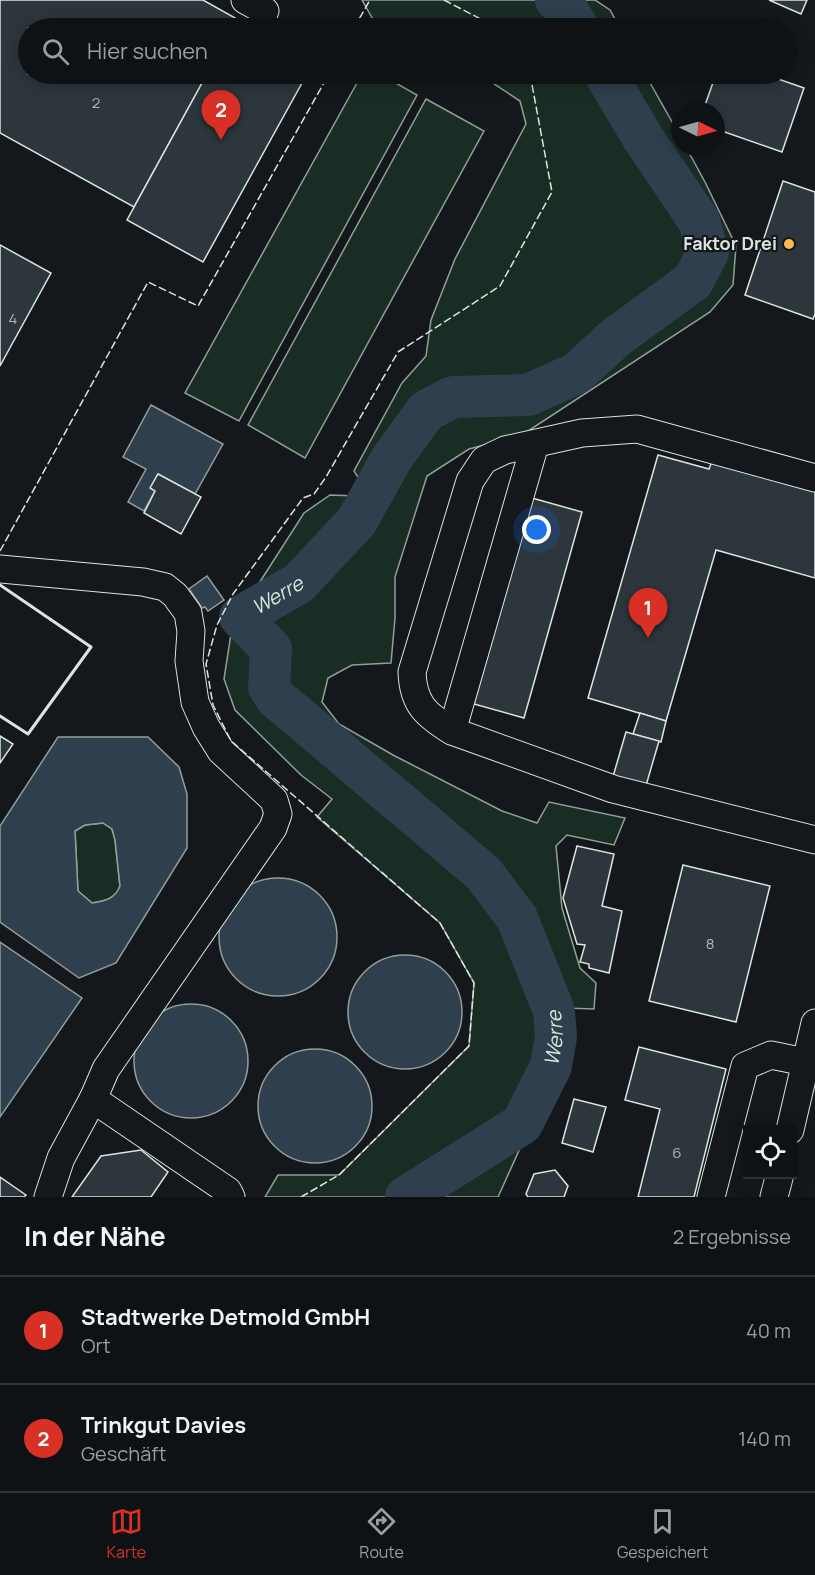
<!DOCTYPE html>
<html lang="de">
<head>
<meta charset="utf-8">
<style>
	:root { --surface:#0f1215; --page:#181b1e; --text:#f1f3f6; --muted:#9b9ea0; --line:#2f3234; --accent:#d93025 }
	body { margin:0; font-family:Manrope,sans-serif; background:var(--page); color:var(--text) }
	.controls { position:absolute; right:18px; bottom:18px; display:grid; overflow:hidden; border-radius:0px; box-shadow:0 3px 15px #0003 }
	.controls button { width:54px; height:54px; display:grid; place-items:center; padding:0; border:0; border-bottom:2px solid var(--line); background:var(--surface); color:var(--text); font:30px sans-serif }
	.compass { position:absolute; left:671px; top:102px; width:54px; height:54px; border-radius:50%; background:var(--surface); box-shadow:0 3px 15px #0003; rotate:95deg }
	.you { position:absolute; left:537px; top:530px; width:21px; height:21px; margin:-15px; border:4px solid #fff; border-radius:50%; background:#1a73e8; box-shadow:0 0 0 9px #1a73e833 }
	.badge { display:grid; place-items:center; width:39px; height:39px; border-radius:50%; background:var(--accent); color:#fff; font-size:20px; font-weight:700 }
	.pin { position:absolute; translate:-50% -50px; filter:drop-shadow(0 2px 3px #0008) }
	.pin::after { content:''; position:absolute; top:32px; width:21px; height:18px; background:inherit; clip-path:polygon(0 0,100% 0,50% 100%) }
	.list { margin:0; padding:0; list-style:none }
	h2 { display:flex; justify-content:space-between; align-items:center; height:78px; margin:0; padding:0 24px; font-size:26px }
	h2 small { font-size:20px; font-weight:400; color:var(--muted) }
	.list li { display:grid; grid-template-columns:39px 1fr auto; gap:18px; align-items:center; box-sizing:border-box; height:108px; padding:0 24px; border-top:2px solid var(--line) }
	.list b { display:block; font-size:22px; white-space:nowrap }
	.list p { margin:0; font-size:20px; white-space:nowrap; color:var(--muted) }
	.list em { font-size:20px; font-style:normal; color:var(--muted) }
	.icon { flex:none; width:33px; height:33px; fill:none; stroke:currentColor; stroke-width:2; stroke-linecap:round; stroke-linejoin:round }
	.map { position:relative; flex:none; width:815px; height:1197px; overflow:hidden }
	.search { position:absolute; background:var(--surface); box-shadow:0 3px 15px #0003; left:18px; right:18px; top:18px; height:66px; display:flex; align-items:center; gap:15px; box-sizing:border-box; padding:0 21px; border-radius:33px; color:var(--muted); font-size:22px }
	.sheet { height:294px; background:var(--surface) }
	nav { display:flex; justify-content:space-around; align-items:center; box-sizing:border-box; height:84px; border-top:2px solid var(--line); background:var(--surface); font-size:16px; color:var(--muted) }
	nav a { display:grid; justify-items:center; gap:3px }
	nav .on { color:var(--accent) }
	.map>svg:first-child { display:block }
	.green { fill:#1a2d24; stroke:#939e99; stroke-width:1.5 }
	.water { fill:#2f3f4d; stroke:#939e99; stroke-width:1.5; fill-rule:evenodd }
	.lines { fill:none; stroke-linecap:round; stroke-linejoin:round }
	.river { stroke:#2f3f4d; stroke-width:42 }
	.building { fill:#2c363c; stroke:#d8e6dc; stroke-width:1.5 }
	.minor-casing { stroke:#d8e6dc; stroke-width:29 }
	.minor { stroke:#14181c; stroke-width:27 }
	.fence { stroke:#d8e6dc; stroke-width:1.5; stroke-dasharray:8 3; stroke-linecap:butt }
	.wall { stroke:#d8e6dc; stroke-width:3 }
	.poi-dot { fill:#ffb74d; stroke:#14181c; stroke-width:2 }
	.labels { text-anchor:middle; stroke-width:4.5; stroke-linejoin:round; paint-order:stroke }
	.number-label { font-size:15px; fill:#adbab4 }
	.poi-label { font-size:18px; font-weight:bold; fill:#d8e6dc; stroke:#14181c; text-anchor:end }
	.water-label { font-size:20px; font-style:italic; fill:#d8e6dc; stroke:#14181c }
</style>
</head>
<body>
<div class="map">
<svg width="815" height="1197" viewBox="0 0 815 1197">
	<rect width="100%" height="100%" fill="#14181c"/>
	<!-- green -->
	<g class="green">
		<polygon points="362,0 595,0 610,10 620,28 387,28 375,23"/>
		<polygon points="362,74 380,74 417,95 239,421 185,393"/>
		<polygon points="479,74 645,74 680,136 680,147 686,147 706,184 736,246 733,285 710,312 522,435 469,449 427,476 395,577 395,618 391,663 352,665 328,678 322,702 339,724 393,755 502,811 537,823 549,802 625,818 614,845 567,835 556,846 562,908 580,968 596,983 594,1009 566,1008 548,1040 520,1107 521,1146 498,1197 265,1197 278,1175 339,1175 469,1046 474,983 440,923 317,817 332,799 301,775 235,710 224,679 231,634 256,588 304,513 330,495 357,496 363,485 354,471 402,383 426,356 431,320 455,259 526,124 520,101"/>
		<polygon points="426,99 484,131 305,458 248,425"/>
		<path d="M 103,823 L 112,829 L 115,840 L 120,887 C 115,899 105,901 92,903 L 78,891 L 75,831 L 85,825 Z"/>
	</g>
	<!-- water -->
	<g class="water">
		<polygon points="151,405 223,444 195,494 158,474 151,488 155,491 144,511 128,502 146,469 123,457"/>
		<polygon points="207,576 224,600 208,611 205,607 202,608 189,589"/>
		<path d="M 58,737 L 148,737 L 179,767 L 187,794 L 187,848 L 116,963 L 79,978 L 0,922 L 0,826 ZM 103,823 L 112,829 L 115,840 L 120,886 C 115,899 105,901 92,903 L 78,891 L 75,831 L 85,825 Z"/>
		<circle cx="278" cy="937" r="59"/>
		<polygon points="0,942 82,998 0,1117"/>
		<circle cx="405" cy="1012" r="57"/>
		<circle cx="191" cy="1061" r="57"/>
		<circle cx="315" cy="1106" r="57"/>
	</g>
	<g class="lines">
		<!-- river -->
		<g class="river">
			<polyline points="556,0 564,5 578,28"/>
			<path id="s1" d="M 406,1197 L 522,1124 L 551,1066 L 556,1037 L 554,1011 L 517,918 L 483,873 L 276,698 L 269,687 L 271,649 L 240,617 L 299,583 L 357,521 L 392,458 L 426,411 L 453,397 L 528,395 L 577,373 L 615,338 L 693,281 L 708,252 L 699,221 L 643,138 L 605,74"/>
		</g>
	</g>
	<!-- building -->
	<g class="building">
		<polygon points="0,0 203,0 237,19 232,28 28,28 28,74 207,74 134,207 0,133"/>
		<polygon points="769,0 807,0 801,14"/>
		<polygon points="237,19 255,28 232,28"/>
		<polygon points="207,74 307,74 203,262 127,220"/>
		<polygon points="716,74 764,74 804,88 782,152 716,129 716,111 703,111"/>
		<polygon points="783,181 815,192 815,314 813,319 745,295"/>
		<polygon points="0,245 51,273 0,366"/>
		<polygon points="658,455 709,469 712,461 815,490 815,578 716,550 666,721 588,698"/>
		<polygon points="158,474 201,497 181,534 144,513 155,491 150,488"/>
		<polygon points="532,498 582,512 524,718 474,704"/>
		<polygon points="640,713 666,721 661,742 633,734"/>
		<polygon points="626,732 659,741 645,789 612,780"/>
		<polygon points="0,736 13,744 0,763"/>
		<polygon points="577,846 614,854 602,906 622,911 609,973 589,968 589,964 580,962 585,945 577,944 563,898"/>
		<polygon points="683,865 770,886 736,1022 649,1001"/>
		<polygon points="639,1047 726,1069 694,1197 638,1197 660,1109 625,1100"/>
		<polygon points="574,1099 606,1107 593,1152 562,1143"/>
		<polygon points="141,1150 168,1172 151,1197 72,1197 101,1156"/>
		<polygon points="555,1170 568,1186 564,1197 528,1197 526,1194 534,1174"/>
		<polygon points="0,1177 26,1195 24,1197 0,1197"/>
	</g>
	<g class="lines">
		<!-- minor casing -->
		<g class="minor-casing">
			<g id="minor">
				<polyline points="245,0 265,11"/>
				<path d="M 815,478 L 637,429 L 582,433 L 505,450 L 484,460 L 470,481 L 412,672 C 413,704 426,715 452,731 L 613,789 L 815,840"/>
				<polyline points="0,569 143,582 165,587 175,595 188,613 191,631 189,661 195,702 206,727 221,751 274,800 278,814 273,828 106,1069 93,1099 228,1191 231,1197"/>
				<polyline points="452,731 535,444"/>
				<polyline points="790,1130 815,1023"/>
				<polyline points="48,1197 61,1158 93,1099"/>
				<polyline points="711,1197 745,1066 771,1055 805,1062"/>
				<polyline points="774,1197 780,1174"/>
			</g>
		</g>
		<!-- minor -->
		<use href="#minor" class="minor"/>
		<!-- fence -->
		<g class="fence">
			<polyline points="444,0 498,28"/>
			<polyline points="354,28 370,0"/>
			<polyline points="0,551 148,282 198,306 329,74"/>
			<polyline points="301,1197 339,1175 469,1046 474,983 440,923 231,741 213,705 206,664 217,625 233,594 303,498 314,494 326,477 398,352 500,286 552,192 530,74"/>
		</g>
		<!-- wall -->
		<polyline class="wall" points="0,585 91,647 28,734 0,716"/>
	</g>
	<!-- markers -->
	<circle class="poi-dot" cx="789" cy="244" r="6"/>
	<g class="labels">
		<!-- number labels -->
		<g class="number-label">
			<text x="96" y="108">2</text>
			<text x="13" y="324">4</text>
			<text x="710" y="949">8</text>
			<text x="677" y="1158">6</text>
		</g>
		<!-- poi labels -->
		<g class="poi-label">
			<text x="777" y="250">Faktor Drei</text>
		</g>
		<!-- water labels -->
		<g class="water-label">
			<text dy="7" stroke="none"><textPath href="#s1" startOffset="824">Werre</textPath></text>
			<text dy="7" stroke="none"><textPath href="#s1" startOffset="230">Werre</textPath></text>
		</g>
	</g>
</svg>
<div class="controls">
<button><svg class="icon" aria-label="locate" viewBox="0 0 24 24"><circle cx="12" cy="12" r="6"/><path d="M12 2v4M12 18v4M2 12h4M18 12h4"/></svg></button>
</div>
<svg class="compass" viewBox="-18 -18 36 36"><path d="M0-13l5 13h-10z" fill="#e53935"/><path d="M0 13l5-13h-10z" fill="#9b9ea0"/></svg>
<div class="you"></div>
<div class="pin badge" style="left:648px;top:638px">1</div>
<div class="pin badge" style="left:221px;top:140px">2</div>
<div class="search"><svg class="icon" aria-label="search" viewBox="0 0 24 24"><circle cx="10" cy="10" r="6"/><path d="M15 15l6 6"/></svg>Hier suchen</div>
</div>
<section class="sheet">
<h2>In der Nähe<small>2 Ergebnisse</small></h2>
<ul class="list">
<li><span class="badge">1</span><div><b>Stadtwerke Detmold GmbH</b><p>Ort</p></div><em>40 m</em></li>
<li><span class="badge">2</span><div><b>Trinkgut Davies</b><p>Geschäft</p></div><em>140 m</em></li>
</ul>
</section>
<nav>
<a class="on"><svg class="icon" aria-label="map" viewBox="0 0 24 24"><path d="M3 6l6-2 6 2 6-2v14l-6 2-6-2-6 2zM9 4v14M15 6v14"/></svg>Karte</a>
<a><svg class="icon" aria-label="directions" viewBox="0 0 24 24"><path d="M12 3l9 9-9 9-9-9zM9 14v-3h6M13 9l2 2-2 2"/></svg>Route</a>
<a><svg class="icon" aria-label="saved" viewBox="0 0 24 24"><path d="M7 4h10v16l-5-4-5 4z"/></svg>Gespeichert</a>
</nav>
</body>
</html>
